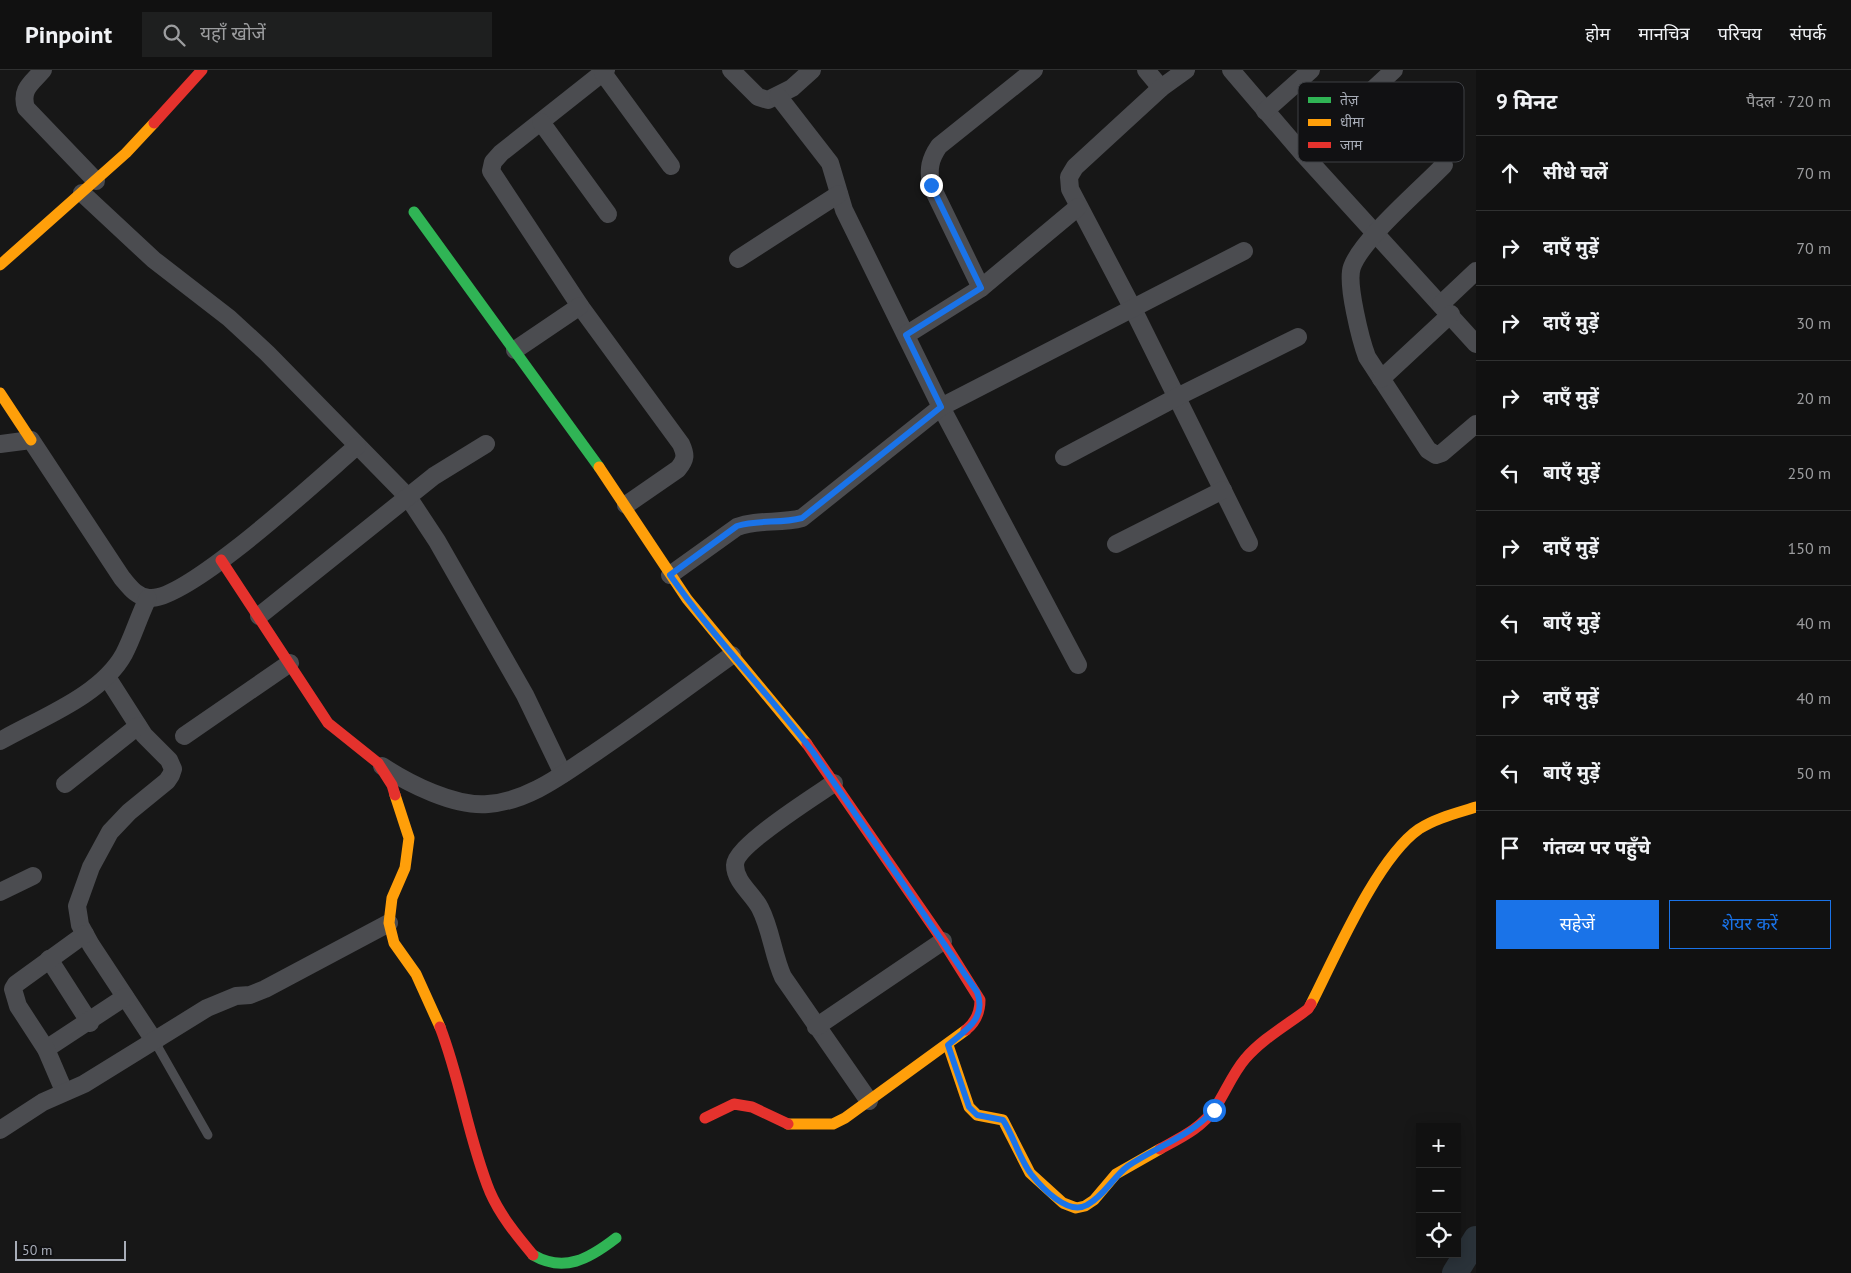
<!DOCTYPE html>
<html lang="hi">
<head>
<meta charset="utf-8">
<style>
	:root { --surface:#111; --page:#1e1f1f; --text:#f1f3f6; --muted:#9c9d9f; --line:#303131; --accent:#1a73e8 }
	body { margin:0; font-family:"PT Sans","Noto Sans Devanagari",sans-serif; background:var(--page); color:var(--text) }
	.controls { position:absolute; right:15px; bottom:15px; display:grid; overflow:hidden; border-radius:0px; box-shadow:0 2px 12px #0003 }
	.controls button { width:45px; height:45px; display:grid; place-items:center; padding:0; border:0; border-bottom:1px solid var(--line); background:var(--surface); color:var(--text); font:25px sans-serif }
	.scale { position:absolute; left:15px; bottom:12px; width:111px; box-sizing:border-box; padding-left:5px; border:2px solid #a8adb8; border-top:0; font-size:14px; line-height:18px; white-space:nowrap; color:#a8adb8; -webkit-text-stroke:4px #111113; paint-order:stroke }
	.stop { position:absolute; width:15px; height:15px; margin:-11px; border:4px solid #1a73e8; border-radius:50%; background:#fff }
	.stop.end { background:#1a73e8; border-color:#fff; box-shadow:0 1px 5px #0008 }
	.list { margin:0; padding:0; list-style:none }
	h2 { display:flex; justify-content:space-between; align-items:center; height:65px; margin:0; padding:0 20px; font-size:21px }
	h2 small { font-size:16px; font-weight:400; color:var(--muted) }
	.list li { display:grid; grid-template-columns:32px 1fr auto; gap:15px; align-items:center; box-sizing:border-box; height:75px; padding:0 20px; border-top:1px solid var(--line) }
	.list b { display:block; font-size:19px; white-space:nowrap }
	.list em { font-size:16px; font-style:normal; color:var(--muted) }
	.actions { display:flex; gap:10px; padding:15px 20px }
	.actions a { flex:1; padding:11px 0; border:1px solid var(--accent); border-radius:0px; text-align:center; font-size:18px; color:var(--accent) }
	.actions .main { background:var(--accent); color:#fff }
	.icon { flex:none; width:28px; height:28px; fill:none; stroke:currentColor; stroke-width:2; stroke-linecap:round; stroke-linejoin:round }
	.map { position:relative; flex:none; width:1476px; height:1203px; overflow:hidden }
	header { display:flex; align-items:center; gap:30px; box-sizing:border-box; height:70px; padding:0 25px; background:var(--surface); border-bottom:1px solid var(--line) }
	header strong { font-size:24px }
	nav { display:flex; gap:28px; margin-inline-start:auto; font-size:18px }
	.search { width:350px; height:45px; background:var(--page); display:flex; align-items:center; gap:12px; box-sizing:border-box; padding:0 18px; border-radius:0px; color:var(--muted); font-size:19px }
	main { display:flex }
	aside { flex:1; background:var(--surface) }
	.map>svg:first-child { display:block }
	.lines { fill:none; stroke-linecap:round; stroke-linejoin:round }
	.river { stroke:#2a3239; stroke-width:26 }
	.lane { stroke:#4b4c50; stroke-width:9 }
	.street { stroke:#4b4c50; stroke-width:18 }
	.fast { stroke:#30b455; stroke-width:11 }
	.slow { stroke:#ff9f0a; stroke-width:11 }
	.jam { stroke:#e5322d; stroke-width:11 }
	.route { stroke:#1a73e8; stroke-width:6 }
	.key { fill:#111113; stroke:#3e4045; stroke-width:1 }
	.key-label { font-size:14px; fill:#a8adb8 }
</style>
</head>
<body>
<header>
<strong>Pinpoint</strong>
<div class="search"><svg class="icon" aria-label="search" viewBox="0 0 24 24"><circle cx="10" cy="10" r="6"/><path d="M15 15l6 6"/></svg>यहाँ खोजें</div>
<nav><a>होम</a><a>मानचित्र</a><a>परिचय</a><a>संपर्क</a></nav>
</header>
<main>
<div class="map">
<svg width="1476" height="1203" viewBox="0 0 1476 1203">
	<rect width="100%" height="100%" fill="#171717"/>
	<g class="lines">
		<!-- river -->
		<polyline class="river" points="1455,1203 1476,1169"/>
		<!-- lane -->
		<polyline class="lane" points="155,972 208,1065"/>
		<!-- street -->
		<g class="street">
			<path d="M 43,0 C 32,13 20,19 26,38 L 96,111"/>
			<path d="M 606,0 L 501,83 L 493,92 L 491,101 L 580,236 L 681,374 C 686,385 686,389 678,399 L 626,435"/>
			<polyline points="731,0 758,27 768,30 792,18 812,0"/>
			<polyline points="1146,0 1161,18"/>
			<polyline points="1186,0 1161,18 1075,97 1069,107 1070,119 1132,237 1249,473"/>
			<polyline points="1231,0 1303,84 1476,274"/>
			<polyline points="603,3 671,96"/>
			<polyline points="778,26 830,93 844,140 941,337 1078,595"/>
			<polyline points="1265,41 1311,0"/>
			<polyline points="541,52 608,144"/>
			<polyline points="1303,84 1394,0"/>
			<path d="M 1444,95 C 1421,119 1362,169 1352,197 C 1346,213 1361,271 1367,287 L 1428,380 L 1436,385 L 1442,383 L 1476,354"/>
			<polyline points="82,123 154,190 229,248 267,283 408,427 437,471 525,625 563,704"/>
			<polyline points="738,189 839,124"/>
			<path d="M 981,218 L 931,115 C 928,99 930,89 939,76 L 1034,0"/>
			<polyline points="1441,234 1476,201"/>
			<polyline points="906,265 981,218 1078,137"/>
			<polyline points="515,280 580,236"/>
			<polyline points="1381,309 1451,244"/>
			<path d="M 0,374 L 31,370 L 122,508 C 129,516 136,527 149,528 C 187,532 323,405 357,376"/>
			<polyline points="1064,387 1177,327 1298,267"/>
			<polyline points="1116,474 1223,420"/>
			<path d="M 670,505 L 737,457 C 758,449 780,454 802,448 L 941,337 L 1244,181"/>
			<polyline points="259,546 434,406 486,374"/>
			<polyline points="107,607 144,665 169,690 173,699 171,705 167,711 129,742 110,762 91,797 77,836 80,855 91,875 155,972"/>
			<polyline points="184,666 290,593"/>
			<path d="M 0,671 C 40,648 101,626 124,584 C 133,567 139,546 148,528"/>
			<path d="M 382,696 C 409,714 455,737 488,734 C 529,731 563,704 596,682 C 642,651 687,617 732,585"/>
			<path d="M 834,713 C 815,726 735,776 735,795 C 735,812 753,824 760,838 C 771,859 773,885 783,907 L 869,1031"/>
			<polyline points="65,714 138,656"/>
			<polyline points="0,822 33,806"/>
			<polyline points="49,889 90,953"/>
			<polyline points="816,957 943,871"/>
			<polyline points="46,979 125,927"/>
			<polyline points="64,1021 46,979 18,936 13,919 16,914 85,864"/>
			<polyline points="0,1060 43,1032 84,1014 207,938 236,926 250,925 265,919 389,853"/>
		</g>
		<!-- fast -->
		<g class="fast">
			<polyline points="414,142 599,397"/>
			<path d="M 533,1185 C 564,1203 589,1189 616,1168"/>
		</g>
		<!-- slow -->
		<g class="slow">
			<polyline points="0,195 126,83 154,53"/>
			<polyline points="0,323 31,370"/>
			<polyline points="599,397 687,529 807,674"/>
			<polyline points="395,725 409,768 405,798 392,828 389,853 394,873 416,904 440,957"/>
			<path d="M 1311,934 C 1335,887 1377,788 1419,759 C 1436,748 1457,743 1476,737"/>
			<polyline points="948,975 969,1037 977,1045 1003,1050 1030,1103 1063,1133 1076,1138 1085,1136 1094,1130 1116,1104 1160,1079"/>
			<polyline points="788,1054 833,1054 845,1048 966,960"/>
		</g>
		<!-- jam -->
		<g class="jam">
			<polyline points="154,53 202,0"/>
			<polyline points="221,490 328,653 378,693 392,715 395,725"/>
			<path d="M 807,674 L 943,871 L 980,930 C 980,943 976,952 966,960"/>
			<path d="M 440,957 C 461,1011 468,1068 490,1122 C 500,1145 517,1166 533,1185"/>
			<polyline points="705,1048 734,1034 752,1037 788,1054"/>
			<path d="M 1160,1079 C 1180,1068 1202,1058 1215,1038 C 1225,1023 1233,1003 1245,989 C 1262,969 1287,955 1308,939 L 1311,934"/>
		</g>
	</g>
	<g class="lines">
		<!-- route -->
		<path class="route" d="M 931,115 L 981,218 L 906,265 L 941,337 L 802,448 C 780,454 759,449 737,456 L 670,505 C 713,567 767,622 813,682 L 977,922 C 987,948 966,960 948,975 L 969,1037 L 977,1045 L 1003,1050 C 1014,1067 1019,1088 1031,1104 C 1042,1118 1068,1146 1087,1135 C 1104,1126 1113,1107 1128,1096 C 1158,1076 1189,1067 1214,1040"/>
	</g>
	<!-- legend -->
	<rect x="1298" y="12" width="166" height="80" rx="8" class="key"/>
	<rect x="1308" y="27" width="23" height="6" fill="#30b455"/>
	<rect x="1308" y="49" width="23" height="7" fill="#ff9f0a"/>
	<rect x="1308" y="72" width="23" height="6" fill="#e5322d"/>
	<g class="key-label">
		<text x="1340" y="35">तेज़</text>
		<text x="1340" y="57">धीमा</text>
		<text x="1340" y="80">जाम</text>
	</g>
</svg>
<div class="controls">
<button>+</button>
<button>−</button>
<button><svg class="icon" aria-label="locate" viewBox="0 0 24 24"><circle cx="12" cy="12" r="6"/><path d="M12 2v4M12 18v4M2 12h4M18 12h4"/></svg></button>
</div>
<div class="scale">50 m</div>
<div class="stop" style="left:1214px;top:1040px"></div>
<div class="stop end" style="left:931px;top:115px"></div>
</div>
<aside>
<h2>9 मिनट<small>पैदल · 720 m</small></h2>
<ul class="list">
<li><svg class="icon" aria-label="ahead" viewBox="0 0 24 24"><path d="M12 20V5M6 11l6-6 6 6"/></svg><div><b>सीधे चलें</b></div><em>70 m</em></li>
<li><svg class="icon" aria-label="right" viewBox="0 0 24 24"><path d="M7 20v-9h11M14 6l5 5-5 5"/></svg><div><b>दाएँ मुड़ें</b></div><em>70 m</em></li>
<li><svg class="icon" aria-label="right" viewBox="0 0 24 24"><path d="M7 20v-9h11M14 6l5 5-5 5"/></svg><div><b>दाएँ मुड़ें</b></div><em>30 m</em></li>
<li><svg class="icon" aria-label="right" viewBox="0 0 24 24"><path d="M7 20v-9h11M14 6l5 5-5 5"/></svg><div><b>दाएँ मुड़ें</b></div><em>20 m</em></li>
<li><svg class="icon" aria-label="left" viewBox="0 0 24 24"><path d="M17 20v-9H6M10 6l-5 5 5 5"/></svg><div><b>बाएँ मुड़ें</b></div><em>250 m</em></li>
<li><svg class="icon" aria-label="right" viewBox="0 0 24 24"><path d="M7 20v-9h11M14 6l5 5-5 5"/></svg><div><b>दाएँ मुड़ें</b></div><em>150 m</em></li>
<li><svg class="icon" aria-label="left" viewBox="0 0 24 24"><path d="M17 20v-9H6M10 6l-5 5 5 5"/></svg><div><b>बाएँ मुड़ें</b></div><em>40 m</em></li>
<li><svg class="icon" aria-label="right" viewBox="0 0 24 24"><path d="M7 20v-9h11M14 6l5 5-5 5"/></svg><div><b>दाएँ मुड़ें</b></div><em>40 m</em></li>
<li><svg class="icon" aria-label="left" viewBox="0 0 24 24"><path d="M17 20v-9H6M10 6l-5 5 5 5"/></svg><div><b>बाएँ मुड़ें</b></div><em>50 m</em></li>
<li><svg class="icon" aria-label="arrive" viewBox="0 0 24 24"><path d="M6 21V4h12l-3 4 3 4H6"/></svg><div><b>गंतव्य पर पहुँचे</b></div></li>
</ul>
<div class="actions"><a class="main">सहेजें</a><a>शेयर करें</a></div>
</aside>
</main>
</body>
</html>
